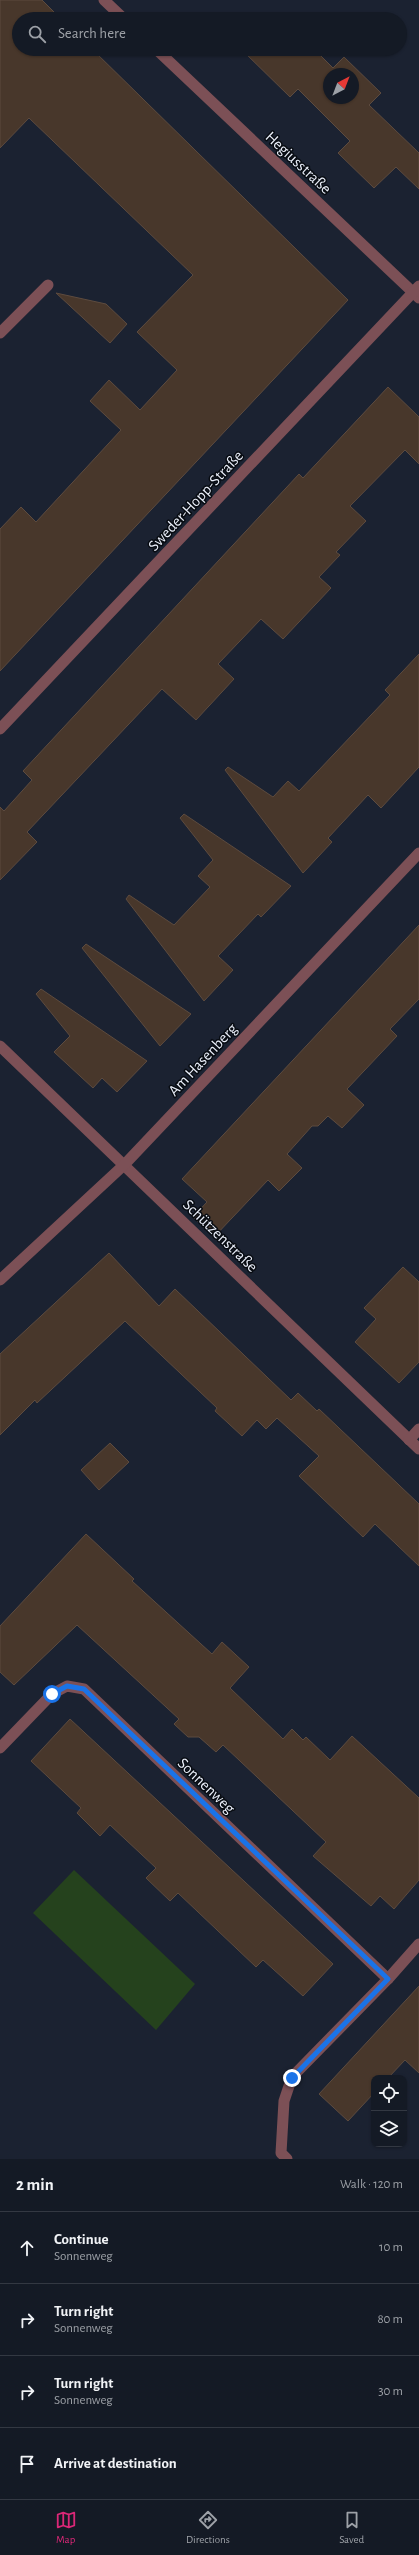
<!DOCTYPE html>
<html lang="en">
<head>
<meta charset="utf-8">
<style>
	:root { --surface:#141a25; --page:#212732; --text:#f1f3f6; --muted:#9da1a7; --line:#333842; --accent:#db2777 }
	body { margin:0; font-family:"Alegreya Sans",sans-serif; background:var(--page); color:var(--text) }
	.controls { position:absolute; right:12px; bottom:12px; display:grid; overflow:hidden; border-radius:8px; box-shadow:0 1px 3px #0004 }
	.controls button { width:36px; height:36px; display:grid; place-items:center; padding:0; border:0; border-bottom:1px solid var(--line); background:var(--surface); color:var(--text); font:20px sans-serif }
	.compass { position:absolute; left:323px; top:68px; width:36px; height:36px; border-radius:50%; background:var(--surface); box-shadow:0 1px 3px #0004; rotate:42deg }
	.stop { position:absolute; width:12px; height:12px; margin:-9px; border:3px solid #1a73e8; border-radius:50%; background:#fff }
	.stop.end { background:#1a73e8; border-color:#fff; box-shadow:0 1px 4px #0008 }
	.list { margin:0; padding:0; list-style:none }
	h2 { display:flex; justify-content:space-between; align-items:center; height:52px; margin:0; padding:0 16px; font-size:17px }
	h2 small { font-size:13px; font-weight:400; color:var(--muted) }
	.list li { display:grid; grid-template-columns:26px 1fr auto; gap:12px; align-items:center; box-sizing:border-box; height:72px; padding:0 16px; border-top:1px solid var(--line) }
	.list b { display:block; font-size:15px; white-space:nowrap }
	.list p { margin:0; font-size:13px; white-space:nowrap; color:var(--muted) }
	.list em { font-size:13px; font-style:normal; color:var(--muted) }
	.icon { flex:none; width:22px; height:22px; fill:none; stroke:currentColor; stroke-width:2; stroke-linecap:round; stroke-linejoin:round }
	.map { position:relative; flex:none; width:419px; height:2159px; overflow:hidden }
	.search { position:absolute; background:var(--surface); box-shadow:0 1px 3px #0004; left:12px; right:12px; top:12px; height:44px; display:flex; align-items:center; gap:10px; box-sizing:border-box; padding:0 14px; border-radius:22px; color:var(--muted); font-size:15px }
	.sheet { height:340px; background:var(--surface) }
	nav { display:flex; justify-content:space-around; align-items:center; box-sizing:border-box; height:56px; border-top:1px solid var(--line); background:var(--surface); font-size:11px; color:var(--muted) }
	nav a { display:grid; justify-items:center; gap:2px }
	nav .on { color:var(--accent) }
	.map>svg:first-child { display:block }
	.green { fill:#25421d }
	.building { fill:#48372b; stroke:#5d4b3f; fill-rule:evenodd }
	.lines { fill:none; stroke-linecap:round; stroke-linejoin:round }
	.service { stroke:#7c5056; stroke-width:11 }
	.minor { stroke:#7c5056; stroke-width:11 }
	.route { stroke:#1a73e8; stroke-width:5 }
	.labels { text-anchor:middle; stroke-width:3; stroke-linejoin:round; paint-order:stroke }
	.street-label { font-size:16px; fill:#eaeffa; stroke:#080c12 }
</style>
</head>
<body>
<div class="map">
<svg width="419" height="2159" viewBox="0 0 419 2159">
	<rect width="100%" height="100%" fill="#1b2231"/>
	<!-- green -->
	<polygon class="green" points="74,1870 195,1984 156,2030 33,1913"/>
	<!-- building -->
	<g class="building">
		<polygon points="0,0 42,0 61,19 19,19 19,49 92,49 348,300 0,671 0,529 21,507 36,522 121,430 90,401 109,380 140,410 177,370 137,332 193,275 29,118 0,148"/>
		<path d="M 241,49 L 314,49 L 333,68 L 344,57 L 381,93 L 369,105 L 419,153 L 419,189 L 396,167 L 374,188 L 338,153 L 350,141 L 298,89 L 290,97 ZM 329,74 L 353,74 L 353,98 L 329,98 Z"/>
		<polygon points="56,293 106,304 127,324 110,343"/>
		<polygon points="388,387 419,417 419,464 405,450 350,506 366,521 336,552 340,555 319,577 331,588 283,639 261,619 218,664 234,679 196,720 162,689 27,832 37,842 0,880 0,807 4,811 32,780 23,771 299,474 303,478"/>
		<polygon points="419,654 419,767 381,808 368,795 328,838 332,842 303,873 225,770 228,767 273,797 288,781 299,791 390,695 385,690"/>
		<polygon points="184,814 291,886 261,917 258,914 218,956 233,970 204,1001 126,899 129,895 174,925 210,887 198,876 213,860 180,818"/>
		<polygon points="419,925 419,999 390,1029 397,1036 347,1089 364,1105 342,1128 328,1116 318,1126 312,1126 287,1154 302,1168 279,1191 268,1180 214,1237 193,1217 207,1202 182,1179"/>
		<polygon points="86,944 191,1014 160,1046 82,948"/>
		<polygon points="41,989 147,1061 117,1092 102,1078 93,1088 54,1052 70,1036 36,994"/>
		<polygon points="109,1253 159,1306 175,1289 291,1400 298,1393 317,1411 319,1409 419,1504 419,1566 375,1524 363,1537 299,1476 319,1456 277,1418 266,1429 257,1420 242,1436 215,1411 217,1408 125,1321 37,1403 35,1400 0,1435 0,1354"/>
		<polygon points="403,1267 419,1282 419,1362 399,1383 355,1342 376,1319 364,1308"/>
		<polygon points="110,1443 129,1462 99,1490 81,1470"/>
		<polygon points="86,1534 134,1579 132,1581 212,1654 222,1642 249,1667 230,1688 283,1739 292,1729 303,1740 306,1737 330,1760 352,1736 419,1798 419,1880 394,1909 380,1896 371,1906 313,1856 326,1842 223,1745 216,1752 199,1737 188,1737 174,1724 179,1719 77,1625 14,1685 0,1672 0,1626"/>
		<polygon points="70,1719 333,1964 303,1996 263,1960 256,1967 178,1893 170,1901 146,1878 156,1868 110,1825 100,1836 77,1813 81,1808 31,1761"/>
		<polygon points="419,1986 419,2073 405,2060 388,2078 374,2078 374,2093 348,2121 319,2094"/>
	</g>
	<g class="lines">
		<!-- service -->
		<polyline class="service" points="0,333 48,285"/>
		<!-- minor -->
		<g class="minor">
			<polyline points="104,0 124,19"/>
			<polyline points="156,49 419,298"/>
			<polyline points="0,729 419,286"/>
			<polyline points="0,1046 419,1449"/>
			<polyline points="0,1280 125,1164 419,853"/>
			<polyline points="409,1440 419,1429"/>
			<polyline points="0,1748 52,1694 67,1686 84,1689 388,1979 292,2077 284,2101 281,2153 287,2159"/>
			<polyline points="388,1979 419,1944"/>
		</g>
	</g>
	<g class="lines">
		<!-- route -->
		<polyline class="route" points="52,1694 67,1686 84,1689 388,1979 292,2078"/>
	</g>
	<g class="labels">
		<!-- street labels -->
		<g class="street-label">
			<text transform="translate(299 162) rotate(43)" y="6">Hegiusstraße</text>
			<text transform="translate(195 500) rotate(-47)" y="6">Sweder-Hopp-Straße</text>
			<text transform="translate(202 1059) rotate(-47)" y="6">Am Hasenberg</text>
			<text transform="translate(221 1235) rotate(44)" y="6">Schützenstraße</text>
			<text transform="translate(207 1785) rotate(44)" y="6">Sonnenweg</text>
		</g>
	</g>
</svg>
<div class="controls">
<button><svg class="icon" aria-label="locate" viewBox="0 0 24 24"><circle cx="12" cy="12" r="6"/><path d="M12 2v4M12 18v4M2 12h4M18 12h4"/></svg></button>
<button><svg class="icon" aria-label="layers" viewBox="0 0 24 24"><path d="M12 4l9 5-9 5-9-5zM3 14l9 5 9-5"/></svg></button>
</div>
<svg class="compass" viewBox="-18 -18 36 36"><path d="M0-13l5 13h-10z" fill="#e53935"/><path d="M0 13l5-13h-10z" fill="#9da1a7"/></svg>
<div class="stop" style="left:52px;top:1694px"></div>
<div class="stop end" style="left:292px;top:2078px"></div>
<div class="search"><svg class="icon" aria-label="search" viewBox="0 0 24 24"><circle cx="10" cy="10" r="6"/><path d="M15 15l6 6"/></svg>Search here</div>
</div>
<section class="sheet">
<h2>2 min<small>Walk · 120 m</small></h2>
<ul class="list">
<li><svg class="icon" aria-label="ahead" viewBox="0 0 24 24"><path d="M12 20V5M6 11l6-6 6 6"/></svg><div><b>Continue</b><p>Sonnenweg</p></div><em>10 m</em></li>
<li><svg class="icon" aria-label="right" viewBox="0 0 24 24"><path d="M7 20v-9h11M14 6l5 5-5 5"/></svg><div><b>Turn right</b><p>Sonnenweg</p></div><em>80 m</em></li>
<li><svg class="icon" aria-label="right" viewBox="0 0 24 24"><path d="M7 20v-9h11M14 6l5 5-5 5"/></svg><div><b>Turn right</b><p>Sonnenweg</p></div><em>30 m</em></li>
<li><svg class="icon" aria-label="arrive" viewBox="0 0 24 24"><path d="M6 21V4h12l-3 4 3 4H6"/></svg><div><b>Arrive at destination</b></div></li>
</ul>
</section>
<nav>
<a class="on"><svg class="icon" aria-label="map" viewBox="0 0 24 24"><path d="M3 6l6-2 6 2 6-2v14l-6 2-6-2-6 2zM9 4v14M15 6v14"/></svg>Map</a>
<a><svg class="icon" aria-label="directions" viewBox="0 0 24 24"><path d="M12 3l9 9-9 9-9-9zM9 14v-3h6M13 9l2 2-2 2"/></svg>Directions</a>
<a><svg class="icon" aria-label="saved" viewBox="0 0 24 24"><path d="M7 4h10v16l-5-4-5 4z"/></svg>Saved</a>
</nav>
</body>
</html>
